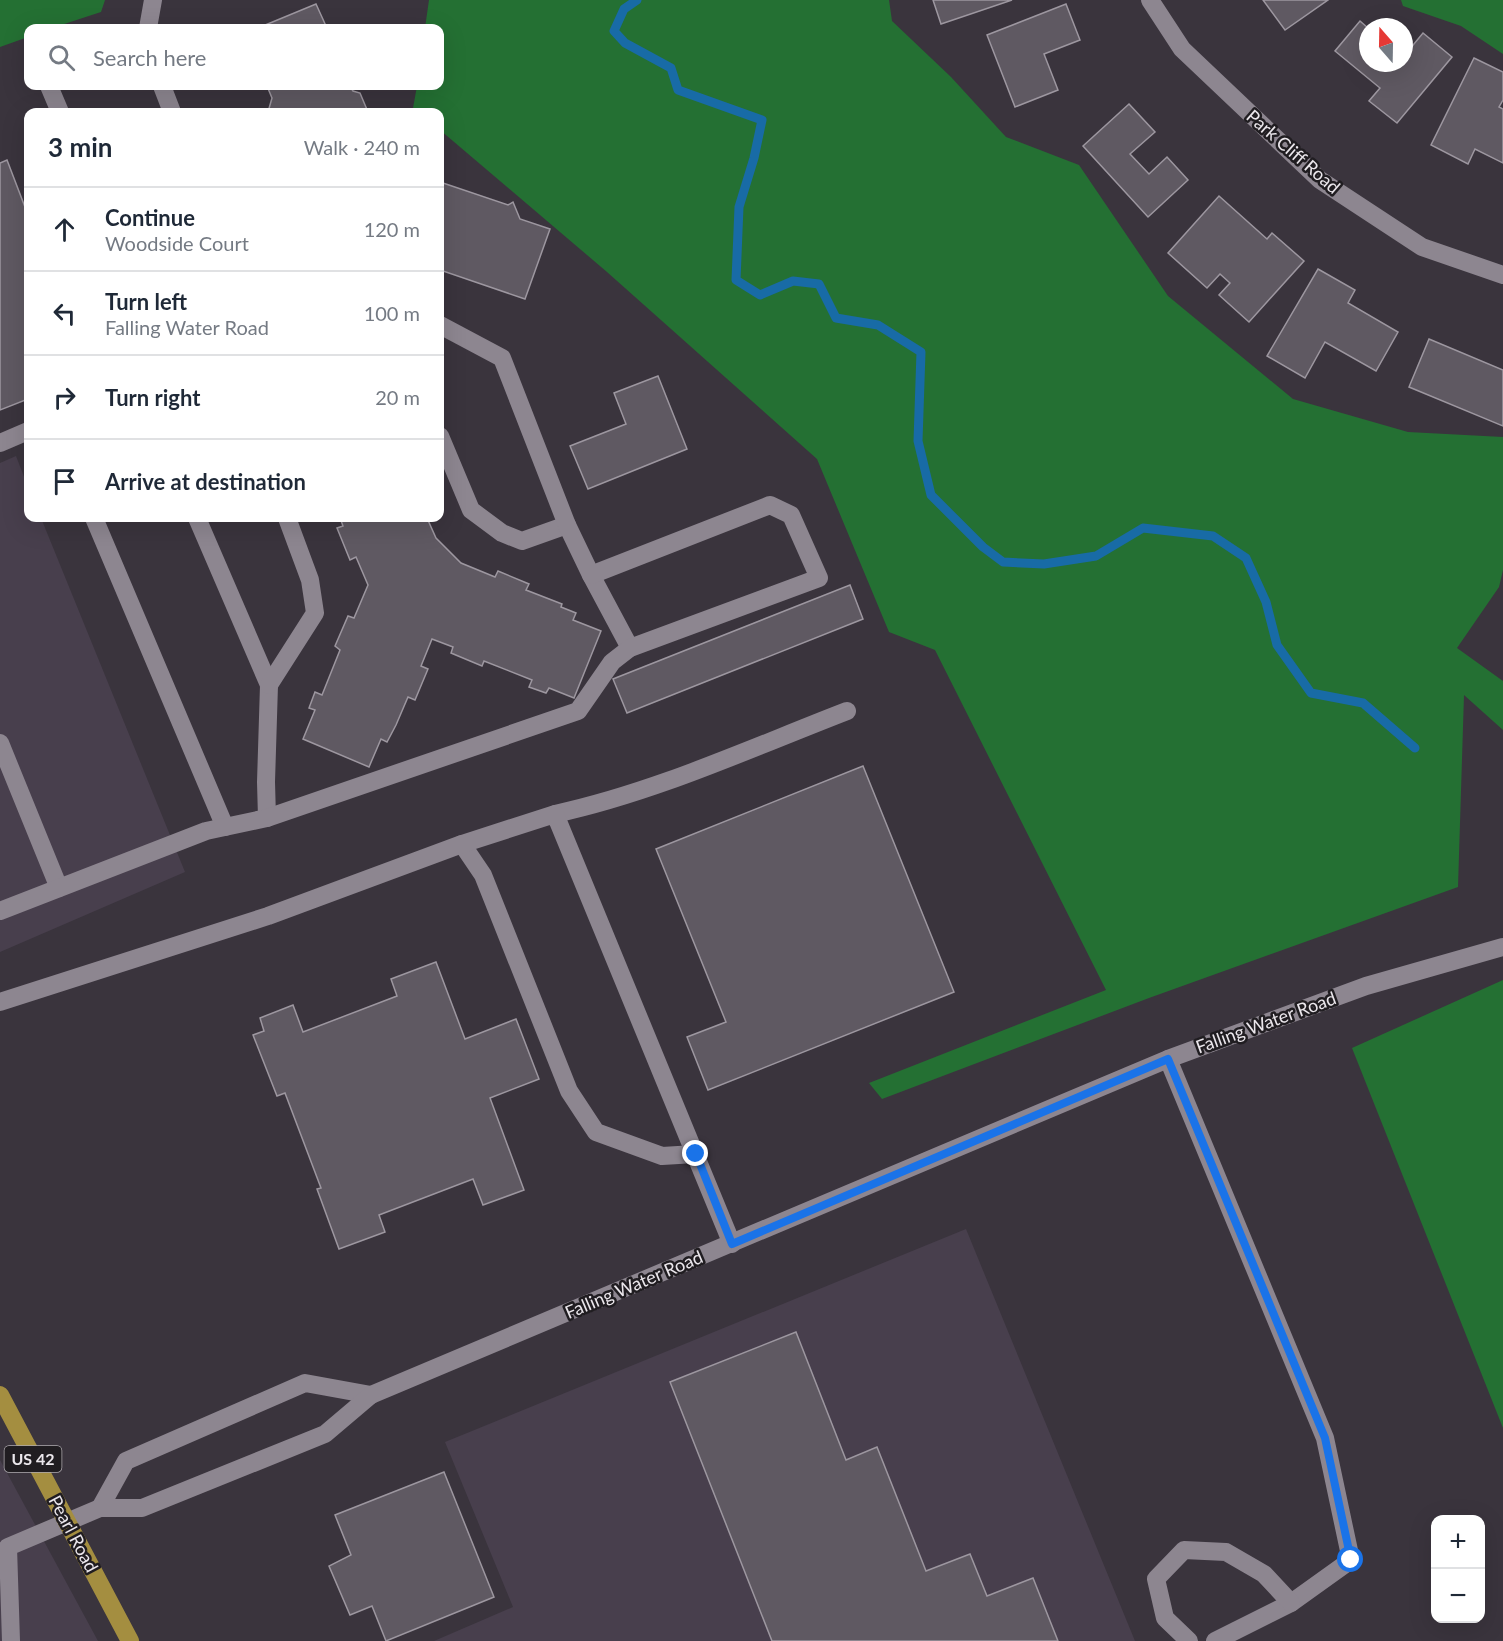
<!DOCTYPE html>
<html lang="en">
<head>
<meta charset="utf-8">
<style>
	:root { --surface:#fff; --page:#f2f2f3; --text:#1f2937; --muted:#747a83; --line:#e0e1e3 }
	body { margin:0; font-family:Lato,sans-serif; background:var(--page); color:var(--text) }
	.controls { position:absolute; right:18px; bottom:18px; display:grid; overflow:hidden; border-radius:12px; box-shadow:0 6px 24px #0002 }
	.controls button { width:54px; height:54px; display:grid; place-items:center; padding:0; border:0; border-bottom:2px solid var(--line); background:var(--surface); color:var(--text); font:30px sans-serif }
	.compass { position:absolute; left:1359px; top:18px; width:54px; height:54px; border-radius:50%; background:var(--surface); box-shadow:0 6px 24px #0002; rotate:340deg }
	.stop { position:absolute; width:18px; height:18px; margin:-14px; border:4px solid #1a73e8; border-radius:50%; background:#fff }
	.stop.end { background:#1a73e8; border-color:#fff; box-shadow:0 2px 6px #0008 }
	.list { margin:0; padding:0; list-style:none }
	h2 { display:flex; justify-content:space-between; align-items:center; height:78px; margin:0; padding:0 24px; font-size:26px }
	h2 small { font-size:20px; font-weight:400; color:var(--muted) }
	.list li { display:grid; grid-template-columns:39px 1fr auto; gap:18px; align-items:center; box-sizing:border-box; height:84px; padding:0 24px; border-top:2px solid var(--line) }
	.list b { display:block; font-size:22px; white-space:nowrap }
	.list p { margin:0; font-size:20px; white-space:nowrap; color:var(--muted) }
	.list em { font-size:20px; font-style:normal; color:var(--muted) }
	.icon { flex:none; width:33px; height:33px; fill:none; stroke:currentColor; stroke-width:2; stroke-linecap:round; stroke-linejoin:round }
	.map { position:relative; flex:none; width:1503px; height:1641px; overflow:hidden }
	.search { position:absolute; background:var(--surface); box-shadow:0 6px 24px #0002; left:24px; top:24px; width:420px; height:66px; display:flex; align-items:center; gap:15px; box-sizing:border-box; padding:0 21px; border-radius:12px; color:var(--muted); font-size:22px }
	.panel { position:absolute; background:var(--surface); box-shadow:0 6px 24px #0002; left:24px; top:108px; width:420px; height:414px; border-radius:12px }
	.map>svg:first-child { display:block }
	.built { fill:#483f4d }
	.forest { fill:#247033 }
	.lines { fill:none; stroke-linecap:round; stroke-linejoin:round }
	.stream { stroke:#186ba6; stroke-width:9 }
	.building { fill:#5f5962; stroke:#9d97a0; stroke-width:1.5 }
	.minor { stroke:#8d8690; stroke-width:18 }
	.major { stroke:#a48e40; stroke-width:18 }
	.route { stroke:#1a73e8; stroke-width:8 }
	.labels { text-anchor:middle; stroke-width:5; stroke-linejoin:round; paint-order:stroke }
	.shield { fill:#201d21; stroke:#aeaaaf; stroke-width:1.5 }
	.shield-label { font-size:16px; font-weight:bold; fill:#ebe7ec }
	.street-label { font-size:18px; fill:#ebe7ec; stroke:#201d21 }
</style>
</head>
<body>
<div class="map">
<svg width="1503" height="1641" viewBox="0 0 1503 1641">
	<rect width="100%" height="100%" fill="#3a343d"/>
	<!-- built -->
	<g class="built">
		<polygon points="16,456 28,487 28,518 41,518 185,872 0,952 0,463"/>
		<polygon points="966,1229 1135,1641 434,1641 513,1607 445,1442"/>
		<polygon points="0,1460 98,1641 0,1641"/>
	</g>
	<!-- forest -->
	<g class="forest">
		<polygon points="0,0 105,0 101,12 52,28 28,28 28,37 0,47"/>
		<polygon points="429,0 889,0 892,21 951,77 1006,137 1079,165 1168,296 1293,399 1408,432 1503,437 1503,570 1499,587 1457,648 1503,681 1503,730 1464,695 1458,887 1149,998 882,1099 869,1083 1106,990 935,650 889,632 817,459 607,272 440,130 440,112 418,112 413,108 417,86 440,86 440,28 425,28"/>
		<polygon points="1401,0 1503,0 1503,54 1461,26 1403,6"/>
		<polygon points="1503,980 1503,1428 1352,1048"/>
	</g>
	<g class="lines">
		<!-- stream -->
		<polyline class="stream" points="637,0 624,9 614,31 625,43 671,68 678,90 762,120 754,158 739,207 736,280 760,295 793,281 819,284 836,318 878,325 921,352 918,441 931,495 983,547 1003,562 1044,564 1096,556 1143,528 1213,536 1246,558 1266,602 1277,645 1311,693 1363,703 1415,748"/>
	</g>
	<!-- building -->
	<g class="building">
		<polygon points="933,0 1012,0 941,24"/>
		<polygon points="1263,0 1328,0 1285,30"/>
		<polygon points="316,4 326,26 332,28 258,28"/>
		<polygon points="1066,4 1080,40 1044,54 1058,90 1015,107 987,35"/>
		<polygon points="1360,21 1368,28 1368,63 1404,63 1404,56 1423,33 1452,57 1397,123 1369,101 1380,88 1335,51"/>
		<polygon points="1474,58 1503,72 1503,100 1499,107 1503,109 1503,163 1475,149 1468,164 1431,145"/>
		<polygon points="267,86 350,86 353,91 360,93 368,112 268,112 272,98"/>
		<polygon points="1129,104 1155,132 1130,154 1149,174 1167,157 1188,180 1148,217 1083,146"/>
		<polygon points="7,160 28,215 28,399 0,410 0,163"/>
		<polygon points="440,182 508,205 513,202 520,219 550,229 525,299 440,270"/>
		<polygon points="1219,196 1267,239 1272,233 1304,261 1249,322 1219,295 1230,283 1220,274 1207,288 1168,253"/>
		<polygon points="1318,269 1355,290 1348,303 1398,332 1376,371 1325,342 1305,378 1267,356"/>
		<polygon points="1429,339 1503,370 1503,426 1409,387"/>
		<polygon points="658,376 687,449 588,489 570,446 626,424 614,393"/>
		<polygon points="340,518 427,518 436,538 461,563 495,577 498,571 529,584 526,590 562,604 561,607 576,613 573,620 601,631 574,698 549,688 546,693 529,687 532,680 484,661 482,666 451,653 453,647 432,639 421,666 428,669 415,700 408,697 396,725 387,742 381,739 369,767 303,739 315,710 309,708 315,692 322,695 340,650 335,646 348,616 354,618 368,585 356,557 350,560 337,528 343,526"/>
		<polygon points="850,585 863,619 627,713 613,679"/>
		<polygon points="863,766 954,992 708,1090 687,1037 726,1022 656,849"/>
		<polygon points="436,962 465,1039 516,1019 539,1079 490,1098 524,1190 483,1205 473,1179 379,1215 385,1232 339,1249 317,1189 321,1188 285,1093 277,1096 253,1035 264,1031 260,1018 293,1005 303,1032 397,996 391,979"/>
		<polygon points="796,1332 846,1460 877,1447 926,1571 970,1554 987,1596 1033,1578 1058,1641 772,1641 670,1382"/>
		<polygon points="444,1472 494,1597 386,1641 372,1606 350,1615 329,1566 351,1555 335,1515"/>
	</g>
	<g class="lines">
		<!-- minor -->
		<g class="minor">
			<polyline points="1150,0 1182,49 1320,180 1422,247 1503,275"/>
			<polyline points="148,28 153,0"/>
			<polyline points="49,86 60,112"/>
			<polyline points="162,86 172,112"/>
			<polyline points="440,436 471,510 502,533 522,541 567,525"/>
			<polyline points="0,443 28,431"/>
			<polyline points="94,518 225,827"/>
			<polyline points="197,518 269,685 266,782 267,818"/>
			<polyline points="591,575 630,648"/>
			<polyline points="269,685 315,613 310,580 287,518"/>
			<polyline points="0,743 59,888"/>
			<path d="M 555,814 C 656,792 751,748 847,711"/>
			<polyline points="462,844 483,875 569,1091 596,1132 662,1156 695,1154"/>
			<polyline points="0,911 206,831 267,818 578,711 612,662 630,648 819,578 791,515 770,505 591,575 567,525 502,358 440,325"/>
			<polyline points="0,1002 268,916 462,844 555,814 732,1244"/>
			<polyline points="1168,1059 1325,1438 1351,1560 1291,1603 1215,1641"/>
			<polyline points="100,1508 126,1461 305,1383 371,1395"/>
			<polyline points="11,1641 8,1547 100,1508 142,1508 325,1434 371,1395 1168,1059 1366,986 1503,947"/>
			<polyline points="1189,1641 1165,1618 1156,1579 1184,1550 1226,1552 1264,1574 1291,1603"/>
		</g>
		<!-- major -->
		<polyline class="major" points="0,1395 130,1641"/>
	</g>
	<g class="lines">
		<!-- route -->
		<polyline class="route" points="696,1154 732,1244 1168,1059 1325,1438 1351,1560"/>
	</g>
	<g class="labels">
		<!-- shield labels -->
		<rect class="shield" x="4.5" y="1446" width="57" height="26" rx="4.5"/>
		<g class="shield-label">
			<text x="33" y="1465">US 42</text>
		</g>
		<!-- street labels -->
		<g class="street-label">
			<text transform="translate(1293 152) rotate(41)" y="6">Park Cliff Road</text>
			<text transform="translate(1266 1023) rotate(-20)" y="6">Falling Water Road</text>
			<text transform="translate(634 1285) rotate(-23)" y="6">Falling Water Road</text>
			<text transform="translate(73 1534) rotate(62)" y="6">Pearl Road</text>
		</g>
	</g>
</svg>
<div class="controls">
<button>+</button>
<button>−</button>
</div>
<svg class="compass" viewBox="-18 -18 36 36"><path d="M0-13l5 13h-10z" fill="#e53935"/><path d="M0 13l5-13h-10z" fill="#747a83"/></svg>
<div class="stop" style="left:1351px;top:1560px"></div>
<div class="stop end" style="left:696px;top:1154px"></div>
<div class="search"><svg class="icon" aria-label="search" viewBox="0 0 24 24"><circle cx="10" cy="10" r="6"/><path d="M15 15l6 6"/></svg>Search here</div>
<section class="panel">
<h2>3 min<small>Walk · 240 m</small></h2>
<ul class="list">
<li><svg class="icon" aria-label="ahead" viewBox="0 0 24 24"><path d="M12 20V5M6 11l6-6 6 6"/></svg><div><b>Continue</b><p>Woodside Court</p></div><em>120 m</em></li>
<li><svg class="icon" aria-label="left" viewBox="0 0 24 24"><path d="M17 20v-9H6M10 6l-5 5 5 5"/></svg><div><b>Turn left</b><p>Falling Water Road</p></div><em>100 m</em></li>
<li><svg class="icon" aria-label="right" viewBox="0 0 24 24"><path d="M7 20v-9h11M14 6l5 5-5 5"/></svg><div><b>Turn right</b></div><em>20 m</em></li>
<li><svg class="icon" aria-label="arrive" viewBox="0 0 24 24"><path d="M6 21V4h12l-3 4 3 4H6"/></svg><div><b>Arrive at destination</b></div></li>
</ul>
</section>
</div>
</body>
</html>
